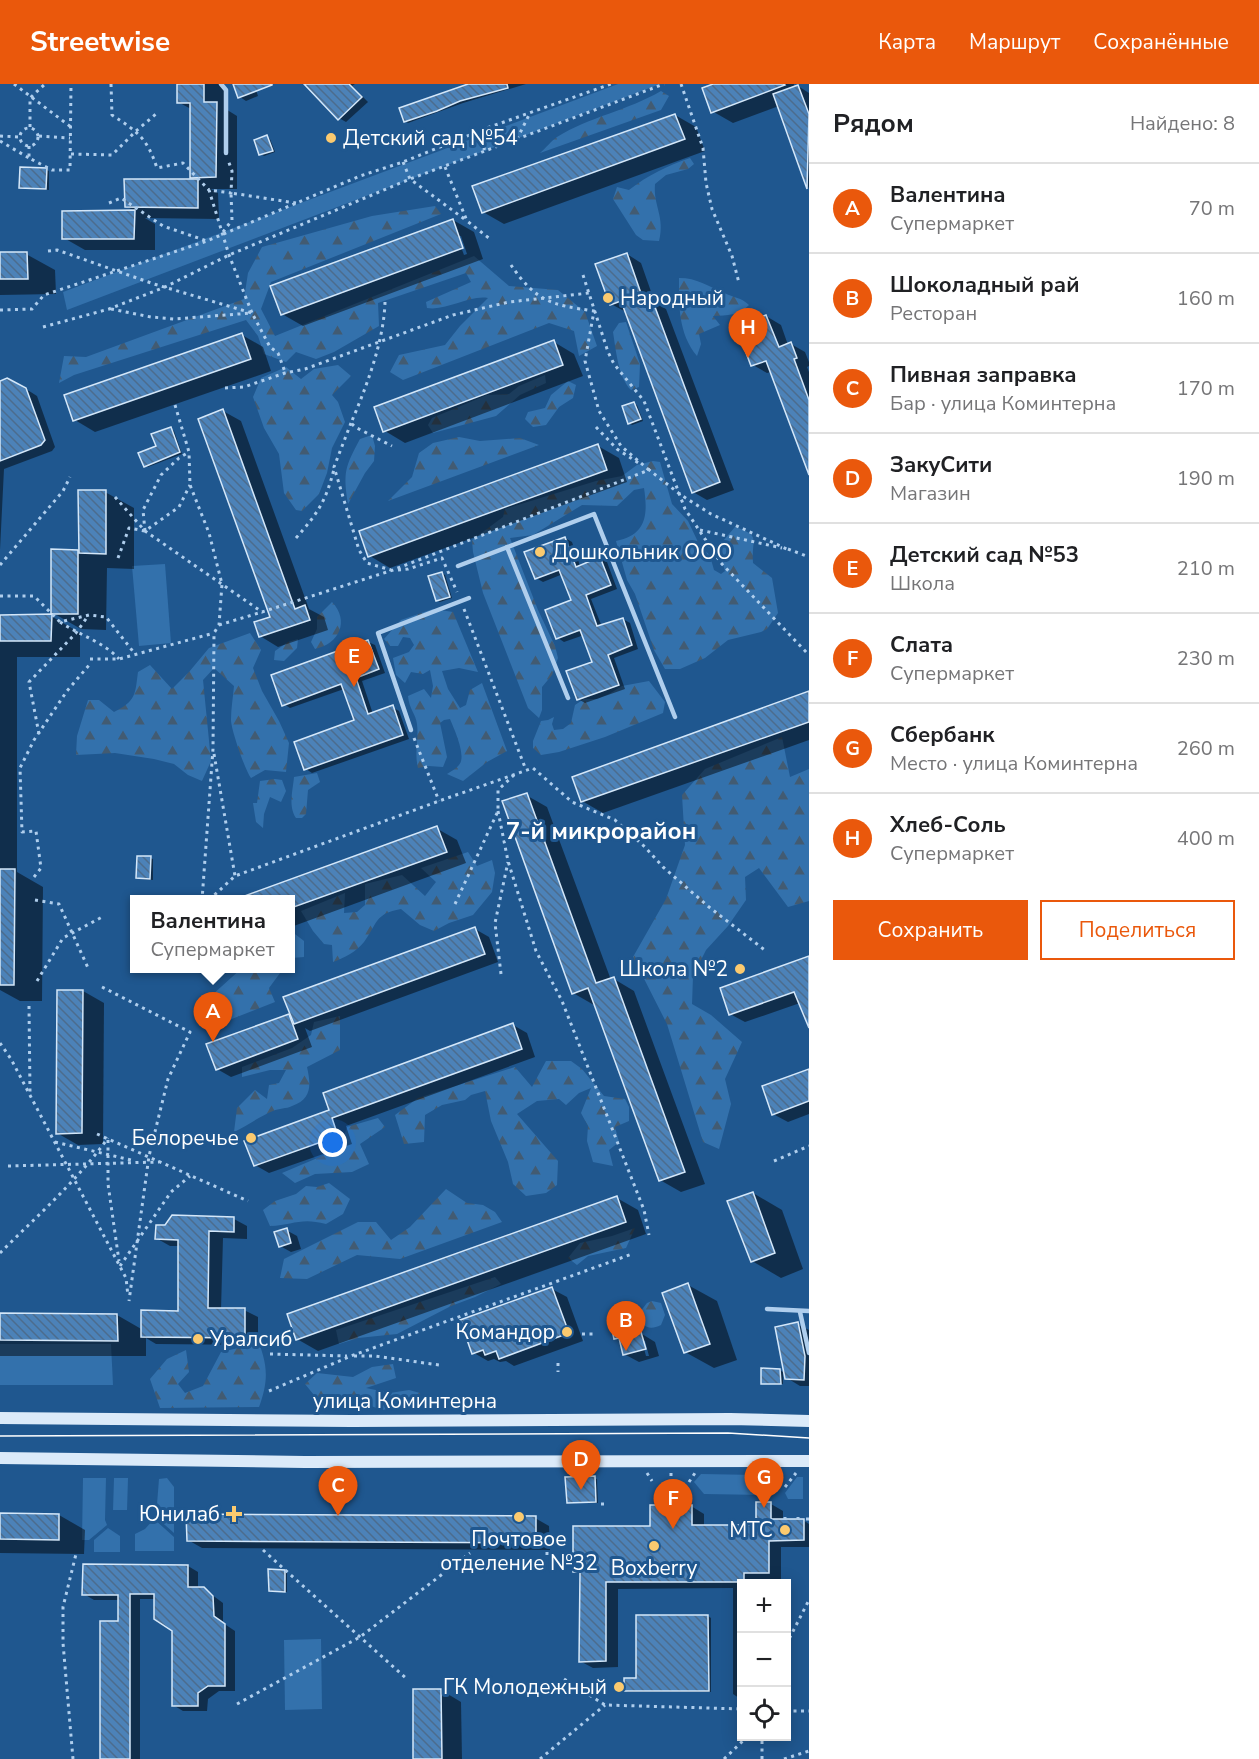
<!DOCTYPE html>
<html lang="ru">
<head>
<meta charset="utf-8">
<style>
	:root { --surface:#fff; --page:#f6f6f6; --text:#202124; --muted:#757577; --line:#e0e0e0; --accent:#ea580c }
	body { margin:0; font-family:"Nunito Sans",sans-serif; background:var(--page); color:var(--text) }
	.controls { position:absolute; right:18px; bottom:18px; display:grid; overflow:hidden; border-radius:0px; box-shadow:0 3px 15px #0003 }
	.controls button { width:54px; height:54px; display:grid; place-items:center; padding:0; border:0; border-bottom:2px solid var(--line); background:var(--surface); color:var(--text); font:30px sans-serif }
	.you { position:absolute; left:333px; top:1059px; width:21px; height:21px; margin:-15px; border:4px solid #fff; border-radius:50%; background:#1a73e8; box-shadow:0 0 0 9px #1a73e833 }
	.badge { display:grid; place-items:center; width:39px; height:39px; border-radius:50%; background:var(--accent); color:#fff; font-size:20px; font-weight:700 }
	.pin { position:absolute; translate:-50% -50px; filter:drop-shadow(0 2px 3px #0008) }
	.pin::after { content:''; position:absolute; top:32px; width:21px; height:18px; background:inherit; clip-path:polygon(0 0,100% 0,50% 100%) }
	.popup { position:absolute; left:130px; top:811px; width:165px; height:78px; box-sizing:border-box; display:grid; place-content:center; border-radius:0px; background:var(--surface); filter:drop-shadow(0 2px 4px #0005); font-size:20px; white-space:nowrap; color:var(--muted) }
	.popup b { font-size:22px; color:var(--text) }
	.popup::after { content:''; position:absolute; left:50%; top:100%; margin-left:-12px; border:12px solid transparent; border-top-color:var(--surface) }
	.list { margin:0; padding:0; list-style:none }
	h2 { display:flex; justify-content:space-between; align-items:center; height:78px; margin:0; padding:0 24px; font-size:26px }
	h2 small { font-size:20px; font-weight:400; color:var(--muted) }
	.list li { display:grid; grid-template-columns:39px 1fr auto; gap:18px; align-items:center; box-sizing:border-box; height:90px; padding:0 24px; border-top:2px solid var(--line) }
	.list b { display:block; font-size:22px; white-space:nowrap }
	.list p { margin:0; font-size:20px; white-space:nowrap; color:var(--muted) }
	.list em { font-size:20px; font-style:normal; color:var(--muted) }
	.actions { display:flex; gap:12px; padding:18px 24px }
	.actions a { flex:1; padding:14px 0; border:2px solid var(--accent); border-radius:0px; text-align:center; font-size:21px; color:var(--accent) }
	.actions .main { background:var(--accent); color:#fff }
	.icon { flex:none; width:33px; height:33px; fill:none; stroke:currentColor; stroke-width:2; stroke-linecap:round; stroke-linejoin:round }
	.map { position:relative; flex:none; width:809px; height:1675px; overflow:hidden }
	header { display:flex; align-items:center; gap:36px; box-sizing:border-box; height:84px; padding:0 30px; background:var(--accent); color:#fff }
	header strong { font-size:28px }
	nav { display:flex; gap:33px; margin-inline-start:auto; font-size:21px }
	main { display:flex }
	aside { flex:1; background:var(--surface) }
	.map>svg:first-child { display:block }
	.green { fill:#3371ac }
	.forest { fill:url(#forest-firs) }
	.shadow { fill:#0007; fill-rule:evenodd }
	.building { fill:url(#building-back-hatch); stroke:#d4e7f9; stroke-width:1.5 }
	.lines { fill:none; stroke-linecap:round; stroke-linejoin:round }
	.path { stroke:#afceed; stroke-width:3; stroke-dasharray:3 4.5; stroke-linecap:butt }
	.lane { stroke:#afceed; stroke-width:4.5 }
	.secondary { stroke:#dbeaf9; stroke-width:12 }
	.tram { stroke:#fff; stroke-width:1.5 }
	.poi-dot { fill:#fbca6f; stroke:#1f578f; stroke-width:2 }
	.labels { text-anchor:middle; stroke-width:6; stroke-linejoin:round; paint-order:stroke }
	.poi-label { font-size:21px; fill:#fff; stroke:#1f578f; text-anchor:end }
	.street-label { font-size:21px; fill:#fff; stroke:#1f578f }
	.quarter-label { font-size:24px; font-weight:bold; fill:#fff; stroke:#1f578f }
</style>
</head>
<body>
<header>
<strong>Streetwise</strong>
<nav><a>Карта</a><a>Маршрут</a><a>Сохранённые</a></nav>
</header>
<main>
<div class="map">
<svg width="809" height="1675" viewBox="0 0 809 1675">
	<defs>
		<pattern id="forest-firs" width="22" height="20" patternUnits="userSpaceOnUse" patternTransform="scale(1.5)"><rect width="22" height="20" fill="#3371ac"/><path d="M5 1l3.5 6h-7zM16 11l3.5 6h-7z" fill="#425b72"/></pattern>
		<pattern id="building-back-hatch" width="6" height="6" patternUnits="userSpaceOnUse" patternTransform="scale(1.5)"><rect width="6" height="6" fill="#4c82b8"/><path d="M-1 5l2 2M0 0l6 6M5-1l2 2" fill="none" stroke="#4c6c8d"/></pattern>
	</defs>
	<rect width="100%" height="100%" fill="#1f578f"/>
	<!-- green -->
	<g class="green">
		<polygon points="618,0 660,0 67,226 63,208"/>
		<polygon points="165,480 171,559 139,562 132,482"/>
		<polygon points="0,1260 111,1260 113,1301 0,1301"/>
		<polygon points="701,1390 757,1391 770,1408 767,1411 704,1410 694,1398"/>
		<polygon points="797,1393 803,1393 803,1415 788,1415 785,1409"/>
		<polygon points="83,1394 106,1394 105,1436 107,1441 89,1456 82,1456"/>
		<polygon points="114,1394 128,1394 127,1426 113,1426"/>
		<polygon points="167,1394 174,1403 174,1449 156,1433 159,1395"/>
		<polygon points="154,1435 174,1453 174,1467 135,1467 135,1450 145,1445"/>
		<polygon points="108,1444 120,1452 120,1468 94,1468 94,1456"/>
		<polygon points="321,1555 322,1625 285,1626 284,1556"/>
	</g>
	<!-- forest -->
	<g class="forest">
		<path d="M 661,7 L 669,12 L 661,26 L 540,69 C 546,64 551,57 557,53 C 589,33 629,26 661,7 Z"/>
		<path d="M 690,74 L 694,80 L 688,85 L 666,91 L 655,100 C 653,122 665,132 659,157 L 643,156 L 636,151 L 613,115 L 617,103 L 629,106 C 648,91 667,82 690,74 Z"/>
		<path d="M 435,122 L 441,130 L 271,198 L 261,225 L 275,252 L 474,172 L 509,202 L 558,206 L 585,228 L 597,262 L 579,272 L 574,247 L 549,239 L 403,296 L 390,288 L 399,271 L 445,261 L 460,242 L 488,214 C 468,211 448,227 427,224 L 426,218 L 471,198 L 466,189 L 378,219 L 379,242 L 334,268 L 316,275 L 296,268 L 286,278 L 264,270 L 258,252 L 246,236 L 74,291 L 59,299 L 64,272 L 86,273 L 244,215 L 248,189 L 262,163 L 372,132 Z"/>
		<path d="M 679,194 C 697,194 708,202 724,209 C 734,214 741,213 749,221 C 739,232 727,231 713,232 L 720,241 L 699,250 L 701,260 L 697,272 C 678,249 679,221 679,194 Z"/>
		<path d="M 626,238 L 640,280 L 639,303 L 631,306 C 618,293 616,266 613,248 L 619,239 Z"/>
		<polygon points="338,281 351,292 332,311 338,318 345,338 332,364 327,389 319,410 302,427 296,426 284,409 279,370 264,344 253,313 261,294 286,283 301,295 314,285"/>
		<polygon points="545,291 546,299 520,311 496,332 433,349 428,341 432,334 487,311 509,310 519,302"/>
		<polygon points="568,297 576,301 573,314 559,323 546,341 533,343 525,335 528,328 545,324 551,311"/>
		<path d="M 372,351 L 375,362 L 374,377 L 365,389 L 348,420 C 343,388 345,383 360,355 Z"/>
		<polygon points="459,353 480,357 520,354 539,361 388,417 412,393 419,369 433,359"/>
		<path d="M 653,377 L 660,378 L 672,420 L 688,437 L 698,458 L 710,472 L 714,486 L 721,490 L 725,487 L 718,463 L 735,443 C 762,452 751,454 753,479 L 772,494 L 778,529 L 767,545 L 761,548 L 728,556 L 705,574 L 680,585 L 665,585 L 654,566 L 635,510 L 627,496 L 616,457 C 647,451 648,430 644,404 L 634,406 L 617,422 L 582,421 L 533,451 L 510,454 L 538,526 L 555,562 L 558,574 L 552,591 L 542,603 L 542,626 L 539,634 L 528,624 L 483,509 L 473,468 L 472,456 L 503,433 L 505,425 L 596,397 L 622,392 L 637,381 Z"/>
		<path d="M 332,518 C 350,537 339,560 315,565 L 311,558 L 317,545 L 317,533 Z"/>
		<path d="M 433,525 L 453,528 L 478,588 L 459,584 L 442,587 L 448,605 L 460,624 L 466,621 L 470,606 L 482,599 L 507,667 L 487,678 L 463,697 L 447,690 C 451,687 456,685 459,681 C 467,672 454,645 450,635 L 444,636 L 440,639 L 447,673 L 443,683 L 429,682 L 418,684 C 414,668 419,656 417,640 C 416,630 409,625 408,612 L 424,605 L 431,614 L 433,602 L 430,586 L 423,590 L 411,588 L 405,599 L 396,591 L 393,574 L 409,568 L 414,561 L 410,554 L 403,553 L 398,562 L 390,562 L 384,555 L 401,536 Z"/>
		<path d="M 250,549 L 261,566 L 253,584 L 262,607 L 279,637 L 289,659 L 286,688 L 265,686 L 251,694 C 245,686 231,645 231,636 C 231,625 233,613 234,602 L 214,584 L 203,596 L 211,677 L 202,697 L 188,691 L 174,680 L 154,675 L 115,669 L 76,671 L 77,652 L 88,616 L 99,616 L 114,628 C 136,617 135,611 138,588 L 150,581 L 172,605 L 189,588 L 209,564 Z"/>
		<polygon points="298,555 297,564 284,577 274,576 275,567 288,558"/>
		<polygon points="649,597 665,618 663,629 605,653 559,668 541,671 533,664 533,657 541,637 548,636 554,633 552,640 554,646 563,645 571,639 575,621 584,615 597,615 609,610 622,602"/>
		<polygon points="782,653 790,693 809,685 809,817 788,823 759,784 745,793 746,816 728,842 706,866 693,892 692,920 711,931 742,958 725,995 731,1020 719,1065 703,1058 667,940 633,873 666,815 685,761 682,711 705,685"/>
		<path d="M 317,689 L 320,698 L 308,706 L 306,730 L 302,734 L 296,734 C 288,722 293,706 294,693 Z"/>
		<polygon points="275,695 282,696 286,707 281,718 270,713 264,730 263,744 256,738 253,719 257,719 260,697"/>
		<path d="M 468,768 L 477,782 L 492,776 L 495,789 L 492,808 L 473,831 L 449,839 L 434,847 L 420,841 L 401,825 C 374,830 378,839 364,858 C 356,868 344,874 333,878 L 332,861 L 324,860 L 313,847 L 301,827 L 345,809 L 344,829 L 357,828 L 365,821 L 365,800 L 402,791 L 425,812 L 436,798 L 421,784 Z"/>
		<polygon points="291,847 304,857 304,873 291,874"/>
		<polygon points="242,884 283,885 269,904 275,918 219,940 213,930 211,912"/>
		<path d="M 340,932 L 340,966 L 307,983 C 311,1001 312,1015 292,1022 C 286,1025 279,1024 273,1027 C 260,1032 247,1042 234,1048 L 237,1024 L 255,1006 L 267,1015 L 269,1001 L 279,999 L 286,986 L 270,986 L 242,993 L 242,983 L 292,964 L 311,951 L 314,938 Z"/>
		<polygon points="546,977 571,977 582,985 604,1012 625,1015 629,1023 629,1037 615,1043 619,1058 609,1066 613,1082 593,1078 587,1057 588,1042 581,1029 591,1004 579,1009 566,1021 559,1015 537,1017 517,1030 558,1077 557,1101 546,1109 526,1112 513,1100 508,1078 491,1037 485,1007 471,1011 465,1016 442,1021 425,1031 424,1058 404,1060 395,1031 418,1014 515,983 532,1003"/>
		<polygon points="378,1034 385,1043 360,1060 369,1080 352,1088 315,1090 295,1099 282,1089 327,1070 342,1058 347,1043"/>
		<path d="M 329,1099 L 350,1115 L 343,1130 L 326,1140 C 301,1133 293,1141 270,1142 L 263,1126 L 275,1117 L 296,1110 L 306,1102 L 317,1103 Z"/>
		<polygon points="446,1105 467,1119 483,1121 495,1128 502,1138 400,1175 357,1171 307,1195 280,1194 284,1175 358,1138 376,1138 391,1156 410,1143"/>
		<polygon points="635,1144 626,1164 588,1172 577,1181 568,1174 580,1159 612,1152"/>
		<polygon points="495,1193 501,1200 475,1213 451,1222 397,1250 358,1254 339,1260 336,1246"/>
		<path d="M 652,1217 L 661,1219 L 665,1231 L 661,1241 C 652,1245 649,1245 641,1239 L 640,1228 L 647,1219 Z"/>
		<path d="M 255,1249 C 267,1278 270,1293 259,1323 L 160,1324 L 150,1295 L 167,1275 L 186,1266 L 189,1288 L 178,1300 L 185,1309 L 203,1302 L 221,1268 L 247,1262 Z"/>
		<polygon points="393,1280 396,1294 366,1304 390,1309 409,1306 420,1309 422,1319 382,1326 360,1318 332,1321 314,1311 305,1300 317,1289 353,1293 372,1283"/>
	</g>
	<!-- shadow -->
	<g class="shadow">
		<polygon points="178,0 224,0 224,24 237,32 237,105 211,105 218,109 219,135 145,134 155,140 155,166 85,166 64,154 64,128 136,128 126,122 126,96 198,97 191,93 191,25 178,18"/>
		<polygon points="235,0 254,0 258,12 246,17 240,13"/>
		<polygon points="306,0 355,0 352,2 368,18 346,38 339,34"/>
		<polygon points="473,0 526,0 463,19 408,39 405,37"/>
		<polygon points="717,0 794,0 795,4 798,2 809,9 809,105 779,22 733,39 712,27"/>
		<polygon points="675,31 696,43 705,67 504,140 483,128"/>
		<polygon points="267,53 270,55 275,68 264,72 261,70"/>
		<polygon points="47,86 49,87 49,106 21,103"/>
		<path d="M 453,136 L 474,148 L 483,175 L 303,242 L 282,230 ZM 457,152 L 461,152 L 467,170 L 464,171 Z"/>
		<polygon points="0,170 26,170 55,186 56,210 0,211"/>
		<polygon points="627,170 641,179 655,219 666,225 734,406 707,416 693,408 626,228 611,220"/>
		<polygon points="766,232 781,241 788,261 791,260 805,268 809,278 809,282 807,283 809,288 809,390 771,288 767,289 753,281"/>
		<polygon points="242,251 263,263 271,287 95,348 75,336"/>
		<polygon points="554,258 574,270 583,292 405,359 385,347"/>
		<polygon points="0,298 26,305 37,312 55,363 52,367 4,385 0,466"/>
		<polygon points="634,320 637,321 643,337 632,341 629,339"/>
		<polygon points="223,327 241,337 309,525 324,533 328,546 278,563 260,552 272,534"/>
		<polygon points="171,345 174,347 182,370 148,383 145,381"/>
		<polygon points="598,362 619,374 627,398 390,484 370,472"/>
		<polygon points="105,408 134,424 134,485 107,484 106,546 81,545 53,529 78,467 80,469"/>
		<polygon points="565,454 572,458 580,482 600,475 607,478 617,505 591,515 602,543 623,535 630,539 638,565 614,574 625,605 585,619 578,615 594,578 584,551 564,558 558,554 572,517 563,490 543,498 536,494"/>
		<polygon points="442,489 445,491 452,514 440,518 437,516"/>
		<polygon points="0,532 51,532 80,549 80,573 17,573 17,788 43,803 42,917 20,917 0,906"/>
		<polygon points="368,558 375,561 385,589 362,597 373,630 392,623 399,627 409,655 312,689 306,685 356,637 344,605 290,624 284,620"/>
		<polygon points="809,608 809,656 603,729 582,717"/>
		<polygon points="526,711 547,723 611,896 614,895 634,907 705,1100 681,1108 660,1096 594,921 573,909"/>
		<polygon points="436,744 457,756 466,779 291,843 291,816"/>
		<polygon points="150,774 153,775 153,796 141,795 138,793"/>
		<polygon points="475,845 489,853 498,878 310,947 305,944 312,963 231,993 217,985 289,932 294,934"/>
		<polygon points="809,874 809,943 800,919 745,938 730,930"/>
		<polygon points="83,907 104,919 103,1060 78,1061 57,1049"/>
		<polygon points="513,941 527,949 535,973 346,1042 352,1060 269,1089 255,1081 330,1027"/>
		<polygon points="809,986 809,1030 788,1038 773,1030"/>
		<polygon points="753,1109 782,1126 803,1185 781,1194 752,1177"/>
		<polygon points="617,1114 638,1126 646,1150 318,1267 297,1255"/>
		<polygon points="234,1135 247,1142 247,1155 223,1154 221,1226 244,1226 258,1233 258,1261 156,1260 146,1254 146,1272 0,1272 0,1231 117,1231 143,1246 179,1228 179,1162 170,1162 156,1154 166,1142"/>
		<polygon points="286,1146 297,1152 301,1165 291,1168 280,1162"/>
		<polygon points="688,1201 717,1217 737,1276 714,1284 685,1268"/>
		<polygon points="552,1205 567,1213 583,1257 514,1282 506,1277 500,1278 494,1275 488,1277 474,1269"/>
		<path d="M 626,1234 L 640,1242 L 642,1250 L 655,1258 L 659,1272 L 639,1278 L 624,1270 L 621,1257 L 616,1254 ZM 642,1257 L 645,1257 L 649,1272 L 646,1272 Z"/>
		<polygon points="797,1240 809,1246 809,1302 800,1302 787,1294"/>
		<polygon points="780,1286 783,1288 783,1300 763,1299"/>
		<polygon points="594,1394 597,1395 598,1419 571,1419 568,1418"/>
		<polygon points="771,1420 783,1427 783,1437 803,1436 809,1440 809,1463 781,1463 781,1496 771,1496 771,1500 742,1500 742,1616 733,1610 733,1504 618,1505 618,1583 593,1584 580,1577 582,1491 575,1487 691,1422 704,1430 704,1442 758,1442"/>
		<polygon points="0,1430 59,1431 85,1446 84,1470 0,1469"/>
		<polygon points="535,1434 549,1442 550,1466 202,1464 188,1456"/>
		<polygon points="188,1482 198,1488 198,1505 204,1505 223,1519 223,1539 235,1547 235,1607 219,1607 208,1615 207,1627 183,1627 173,1621 173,1546 155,1515 140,1515 140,1675 102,1675 120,1539 120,1516 94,1516 84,1510"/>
		<polygon points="284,1487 287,1489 287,1508 270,1506"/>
		<polygon points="637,1532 708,1532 711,1534 711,1608 628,1608 625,1606 637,1596"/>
		<polygon points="441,1606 461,1618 462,1675 415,1675"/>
	</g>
	<!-- building -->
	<g class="building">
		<polygon points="177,0 204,0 204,18 217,18 216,93 190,94 190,19 177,19"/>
		<polygon points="233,0 272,0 272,1 238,14"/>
		<polygon points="304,0 349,0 362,13 338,36"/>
		<polygon points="468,0 507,0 508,4 460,17 437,27 404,38 399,24"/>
		<polygon points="713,0 784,0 785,1 711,29 702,4"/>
		<polygon points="798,1 809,30 807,105 773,10"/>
		<polygon points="675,30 685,55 482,129 472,102"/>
		<polygon points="267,51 273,67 259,71 254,56"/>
		<polygon points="20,83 47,84 46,105 19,104"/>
		<polygon points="124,95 198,95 198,124 125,123"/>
		<polygon points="135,126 134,155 62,155 62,127"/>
		<polygon points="453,135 463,164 281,231 270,202"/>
		<polygon points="0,168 27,168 28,195 0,195"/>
		<polygon points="627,169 644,218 652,215 720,398 692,409 621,217 610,221 595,180"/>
		<polygon points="766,231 779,263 791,258 797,274 794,275 809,316 809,391 766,277 751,282 736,242"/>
		<polygon points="242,249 251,275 73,337 64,311"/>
		<polygon points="554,256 563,281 383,348 374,323"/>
		<polygon points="7,294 26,304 45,356 41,361 0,377 0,297"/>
		<polygon points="634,318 641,335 628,340 622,322"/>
		<polygon points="223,325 295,525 305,521 310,536 259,553 254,538 270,533 198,335"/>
		<polygon points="171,343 180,368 144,383 138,369 156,362 151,350"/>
		<polygon points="598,360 607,386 368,473 359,447"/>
		<polygon points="78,406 106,406 106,470 79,469"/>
		<polygon points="565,453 576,483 600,473 611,501 586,511 597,542 623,534 632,561 608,571 619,601 577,616 566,587 592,578 580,546 556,555 545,526 571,516 559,486 535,495 524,468"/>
		<polygon points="51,465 78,466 78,530 51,530"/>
		<polygon points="442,488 450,513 436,517 428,492"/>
		<polygon points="52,530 51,557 0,557 0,531"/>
		<polygon points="368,556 379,585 356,594 368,630 393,621 403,651 304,686 294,658 354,636 341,600 282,622 271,591"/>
		<polygon points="809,607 809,638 581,718 572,693"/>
		<polygon points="527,709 596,899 614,893 685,1088 659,1097 588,904 572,910 502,717"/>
		<polygon points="437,742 447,768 291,824 291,816 239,816 239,814"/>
		<polygon points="137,772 151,772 150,795 136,794"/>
		<polygon points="0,785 15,785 14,901 0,901"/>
		<polygon points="475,843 485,870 294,940 283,913"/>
		<polygon points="809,872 809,944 794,908 729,931 720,904"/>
		<polygon points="57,906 83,906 82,1049 56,1050"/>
		<polygon points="289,930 298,955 216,986 206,960"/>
		<polygon points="513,939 522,965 332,1034 338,1052 254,1082 244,1057 329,1026 323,1009"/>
		<polygon points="809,985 809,1017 772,1031 762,1002"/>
		<polygon points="753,1108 775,1169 751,1178 727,1117"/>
		<polygon points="617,1112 626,1138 296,1256 287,1230"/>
		<polygon points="172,1131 234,1133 234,1148 209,1147 208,1224 245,1224 245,1254 141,1253 141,1226 178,1227 178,1156 155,1155 156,1141 165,1141"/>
		<polygon points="287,1144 291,1159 279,1163 274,1148"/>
		<polygon points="688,1199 710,1260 684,1269 662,1209"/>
		<polygon points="552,1203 569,1249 499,1275 496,1267 485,1271 483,1266 472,1270 460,1236"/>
		<polygon points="0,1229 117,1230 118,1257 0,1256"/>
		<polygon points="626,1232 631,1250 641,1248 646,1265 623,1271 619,1254 614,1255 610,1236"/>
		<polygon points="798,1238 805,1272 804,1296 785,1295 775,1243"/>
		<polygon points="761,1284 780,1285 781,1300 761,1300"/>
		<polygon points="595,1392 596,1418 567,1419 565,1393"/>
		<polygon points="756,1418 771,1418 771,1435 804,1435 804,1456 769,1457 769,1489 744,1489 744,1498 606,1498 606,1577 579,1578 580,1488 573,1488 573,1442 650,1442 650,1421 692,1421 692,1441 756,1441"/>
		<polygon points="0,1429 59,1430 59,1456 0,1455"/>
		<polygon points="186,1430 536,1432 536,1459 187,1457"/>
		<polygon points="83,1480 188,1481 188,1503 204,1503 213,1512 214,1532 225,1540 225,1602 208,1602 198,1609 198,1622 172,1622 172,1547 154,1535 154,1510 130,1510 130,1675 100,1675 100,1537 118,1537 118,1511 82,1511"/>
		<polygon points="268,1485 285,1486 285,1508 269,1507"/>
		<polygon points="636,1531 708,1531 709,1607 624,1607 624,1594 636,1594"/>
		<polygon points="413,1605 441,1605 442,1675 413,1675"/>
	</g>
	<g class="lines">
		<!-- path -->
		<g class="path">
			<polyline points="14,0 71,43"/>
			<path d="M 111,0 L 112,31 C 138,48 147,54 157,84 L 183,79 L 209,106"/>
			<polyline points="681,0 703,64 706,99 712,125 732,172 739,199"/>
			<polyline points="30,43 30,14 45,0"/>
			<circle cx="29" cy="53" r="9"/>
			<polyline points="0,52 20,53"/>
			<polyline points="39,52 70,54"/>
			<polyline points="517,55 530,29"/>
			<polyline points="0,57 29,74"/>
			<polyline points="29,62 29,74 52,86 70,86 71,0"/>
			<polyline points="484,66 487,44"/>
			<polyline points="71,70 112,71 136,47 156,30"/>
			<polyline points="403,78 410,95 467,137"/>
			<polyline points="445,83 467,137 490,155"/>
			<polyline points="109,119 121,114 163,142 207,157"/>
			<polyline points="223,148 232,136 231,109 296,119"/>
			<polyline points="48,167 57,166 154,200 252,229 270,263 278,269 285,288"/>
			<polyline points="583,191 608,268 614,280 644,317 685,425 721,479 809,571"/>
			<path d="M 385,218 C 384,257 366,304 351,339 L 355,343 L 392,362"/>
			<polyline points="111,225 151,233 174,235 252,229 229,171 209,106 231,109 232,87 228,76"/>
			<polyline points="0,226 32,225 44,211 207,157 360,92 403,78 487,44 611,0"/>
			<polyline points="43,243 109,225 165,203 229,171 410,95 664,0"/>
			<polyline points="225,304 244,303 285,289 305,285 453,231 509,218 589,209"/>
			<polyline points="175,321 189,368 190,401 209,449 222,500 219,541 214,549 213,665 202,816"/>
			<polyline points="351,339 334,383 359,466 367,479 391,486"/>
			<polyline points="596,343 617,365 640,380"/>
			<polyline points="648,385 681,411 711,430 789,466"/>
			<path d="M 115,413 L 145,447 L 262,528 L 393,486 L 649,386 L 621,362 L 599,327 L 585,277 L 594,227 C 552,221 536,218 511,181"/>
			<polyline points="700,446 782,464"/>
			<polyline points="145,447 143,426 161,391 179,374 189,368"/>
			<path d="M 296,454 C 318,429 326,417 334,385"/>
			<polyline points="788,465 809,473"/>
			<polyline points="118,474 129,444 145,447 179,423 190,401"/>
			<polyline points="0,481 63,407 70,393"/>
			<polyline points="398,486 408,485 442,474 457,508"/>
			<polyline points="0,512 34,512 60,538 89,531 106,533 135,570"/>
			<polyline points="464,525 526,686"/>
			<path d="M 60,538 C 79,551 104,558 119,575"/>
			<polyline points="219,541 262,528"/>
			<polyline points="90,575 119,575 214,549"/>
			<polyline points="39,650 29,598 76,549 88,532"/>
			<polyline points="414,654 439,717"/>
			<polyline points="214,670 235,792"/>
			<polyline points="498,727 508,777 536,867 562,917 644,1126 649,1151"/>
			<polyline points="34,793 41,784 36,747 22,748 20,684 34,656 67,607 90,580"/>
			<polyline points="35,816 59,820 89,886"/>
			<polyline points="209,816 235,792 439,717 533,684 572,718 615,736 645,763 663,783 709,823 766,867"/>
			<polyline points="455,820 498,727 498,706 515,690"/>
			<polyline points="501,890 495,839 508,778"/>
			<polyline points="37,897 63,854 104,832"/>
			<polyline points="102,903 190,948 168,995 149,1072 129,1217"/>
			<polyline points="29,922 30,1008"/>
			<polyline points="0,959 11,975 126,1194 128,1212"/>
			<polyline points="97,1050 248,1117"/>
			<polyline points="108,1056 108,1100 119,1177"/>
			<polyline points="55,1058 135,1077"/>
			<polyline points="774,1077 809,1062"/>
			<polyline points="8,1082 159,1078"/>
			<path d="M 0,1169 C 37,1132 77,1097 108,1054"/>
			<polyline points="120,1182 171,1108 190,1092"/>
			<polyline points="582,1250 593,1250"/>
			<polyline points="270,1270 347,1272"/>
			<polyline points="354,1272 375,1272 439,1281"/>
			<polyline points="558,1279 558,1288"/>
			<polyline points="269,1307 351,1272 632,1170"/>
			<polyline points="647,1389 652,1397"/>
			<polyline points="671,1389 671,1397"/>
			<polyline points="759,1389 772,1406"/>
			<polyline points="689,1398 695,1389"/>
			<polyline points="785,1403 796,1389"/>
			<polyline points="601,1420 608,1420"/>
			<polyline points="674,1421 674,1420"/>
			<polyline points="798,1433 798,1435"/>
			<polyline points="785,1435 785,1433"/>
			<polyline points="806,1435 809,1435"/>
			<polyline points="263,1466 408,1596"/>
			<polyline points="547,1471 547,1462"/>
			<polyline points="786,1561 809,1516"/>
			<polyline points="564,1595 605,1621 742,1625"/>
			<polyline points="237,1620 360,1553 470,1469"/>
			<polyline points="786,1627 809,1627"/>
			<polyline points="73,1675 63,1559 63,1523 76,1470"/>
			<polyline points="540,1675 605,1621"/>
			<polyline points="724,1675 748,1652"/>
			<polyline points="762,1675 762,1652"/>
			<polyline points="784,1675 809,1667"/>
		</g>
		<!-- lane -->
		<g class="lane">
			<polyline points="221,0 226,6 226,69"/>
			<polyline points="507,463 568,614"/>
			<polyline points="458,482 594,430 675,633"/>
			<polyline points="411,646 378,549 469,514"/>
			<polyline points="767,1225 809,1227"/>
			<polyline points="800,1228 809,1269"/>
		</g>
		<!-- secondary -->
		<g class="secondary">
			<polyline points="0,1334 352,1337 730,1335 809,1337"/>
			<polyline points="0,1374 305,1378 809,1377"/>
		</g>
		<!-- tram -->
		<polyline class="tram" points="0,1352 728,1349 809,1354"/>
	</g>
	<!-- markers -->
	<g class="poi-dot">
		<circle cx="331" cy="54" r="6"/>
		<circle cx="608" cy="214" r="6"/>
		<circle cx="540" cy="468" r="6"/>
		<circle cx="740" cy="885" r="6"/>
		<circle cx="251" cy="1054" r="6"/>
		<circle cx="567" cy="1248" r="6"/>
		<circle cx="198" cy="1255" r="6"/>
		<path d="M231 1421h6v6h6v6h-6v6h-6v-6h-6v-6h6z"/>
		<circle cx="519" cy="1433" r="6"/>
		<circle cx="785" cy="1446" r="6"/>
		<circle cx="654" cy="1462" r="6"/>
		<circle cx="619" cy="1603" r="6"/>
	</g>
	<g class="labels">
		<!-- poi labels -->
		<g class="poi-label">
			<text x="343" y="61" text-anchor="start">Детский сад №54</text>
			<text x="620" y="221" text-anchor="start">Народный</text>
			<text x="552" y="475" text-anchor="start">Дошкольник ООО</text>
			<text x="728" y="892">Школа №2</text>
			<text x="239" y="1061">Белоречье</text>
			<text x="555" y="1255">Командор</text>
			<text x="210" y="1262" text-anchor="start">Уралсиб</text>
			<text x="220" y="1437">Юнилаб</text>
			<text x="773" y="1453">МТС</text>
			<text x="519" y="1462" text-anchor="middle">Почтовое<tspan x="519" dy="24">отделение №32</tspan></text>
			<text x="654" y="1491" text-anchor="middle">Boxberry</text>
			<text x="607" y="1610">ГК Молодежный</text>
		</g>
		<!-- street labels -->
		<g class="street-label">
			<text x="405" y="1324">улица Коминтерна</text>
		</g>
		<!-- quarter labels -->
		<g class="quarter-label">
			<text x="601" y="755">7-й микрорайон</text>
		</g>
	</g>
</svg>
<div class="controls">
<button>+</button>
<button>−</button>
<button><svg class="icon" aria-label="locate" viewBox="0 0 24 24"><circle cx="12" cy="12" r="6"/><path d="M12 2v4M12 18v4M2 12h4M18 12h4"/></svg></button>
</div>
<div class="you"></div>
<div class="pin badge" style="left:213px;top:958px">A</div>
<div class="popup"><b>Валентина</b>Супермаркет</div>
<div class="pin badge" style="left:626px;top:1267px">B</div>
<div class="pin badge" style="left:338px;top:1432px">C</div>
<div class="pin badge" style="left:581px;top:1406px">D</div>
<div class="pin badge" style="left:354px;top:603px">E</div>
<div class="pin badge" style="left:673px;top:1445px">F</div>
<div class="pin badge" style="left:764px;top:1424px">G</div>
<div class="pin badge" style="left:748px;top:274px">H</div>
</div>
<aside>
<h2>Рядом<small>Найдено: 8</small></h2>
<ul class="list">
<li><span class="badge">A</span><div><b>Валентина</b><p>Супермаркет</p></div><em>70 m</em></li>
<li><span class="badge">B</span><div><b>Шоколадный рай</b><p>Ресторан</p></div><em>160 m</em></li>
<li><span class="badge">C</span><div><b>Пивная заправка</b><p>Бар · улица Коминтерна</p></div><em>170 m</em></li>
<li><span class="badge">D</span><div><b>ЗакуСити</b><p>Магазин</p></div><em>190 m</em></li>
<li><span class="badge">E</span><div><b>Детский сад №53</b><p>Школа</p></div><em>210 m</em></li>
<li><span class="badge">F</span><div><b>Слата</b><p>Супермаркет</p></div><em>230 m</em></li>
<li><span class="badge">G</span><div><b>Сбербанк</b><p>Место · улица Коминтерна</p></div><em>260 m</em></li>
<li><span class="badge">H</span><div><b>Хлеб-Соль</b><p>Супермаркет</p></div><em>400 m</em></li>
</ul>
<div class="actions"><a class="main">Сохранить</a><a>Поделиться</a></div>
</aside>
</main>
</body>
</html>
